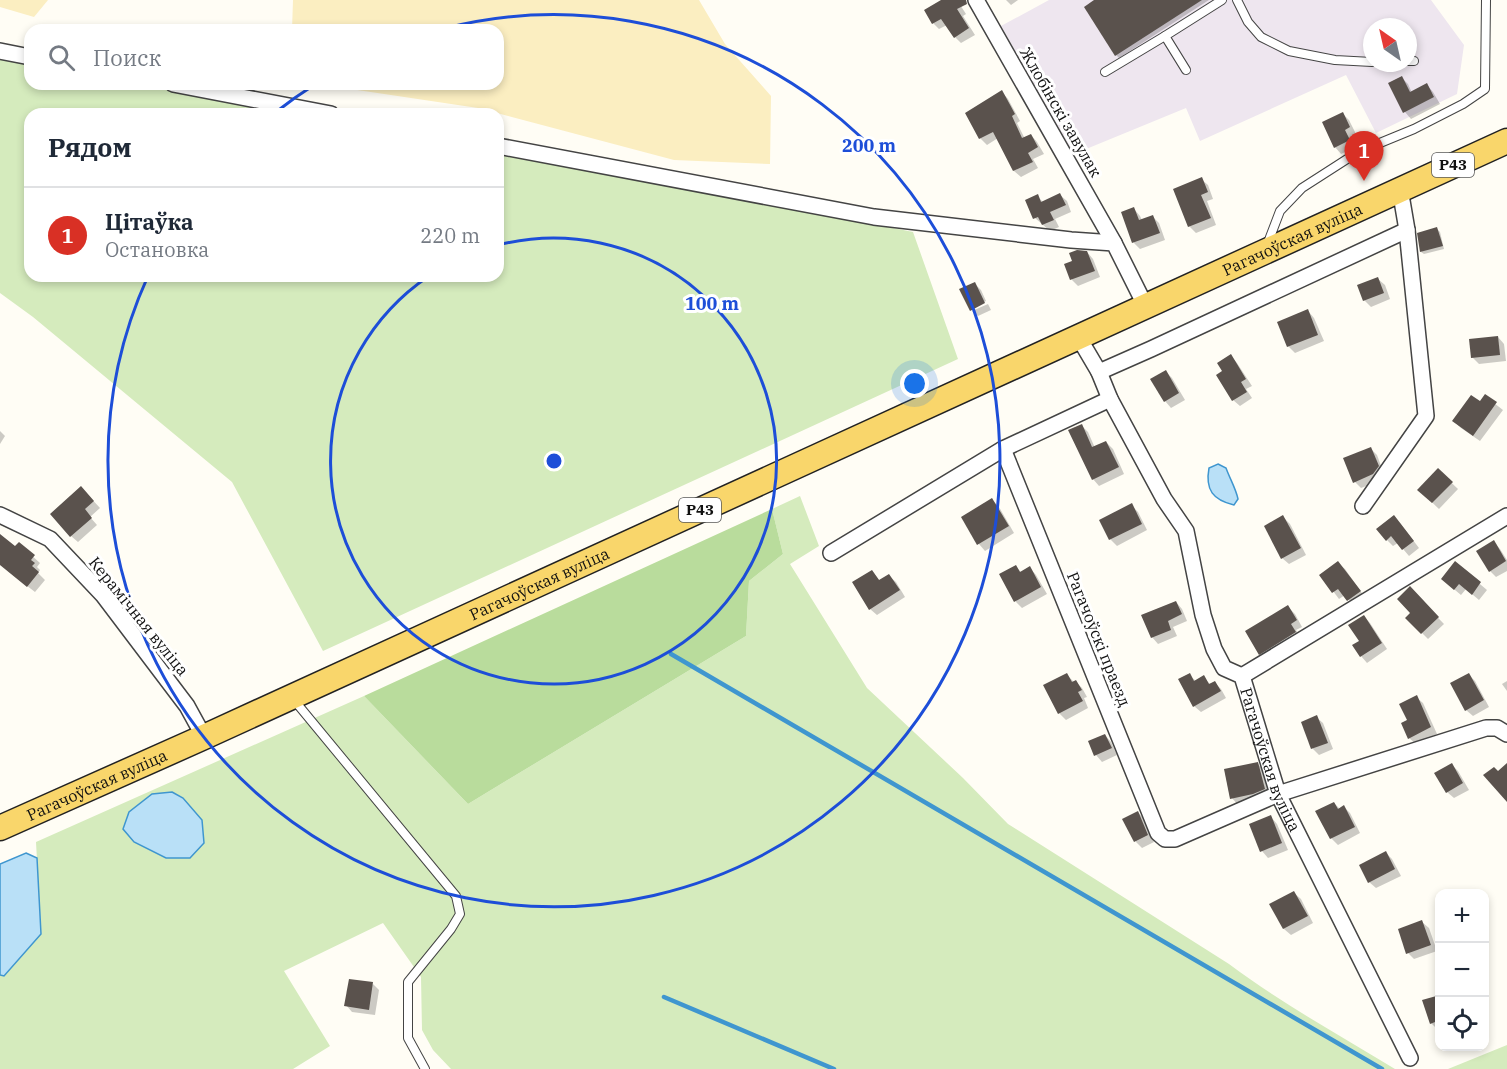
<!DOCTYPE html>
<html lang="ru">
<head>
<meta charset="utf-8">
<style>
	:root { --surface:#fff; --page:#f2f2f3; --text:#1f2937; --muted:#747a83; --line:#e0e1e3; --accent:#d93025 }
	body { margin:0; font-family:"IBM Plex Serif",serif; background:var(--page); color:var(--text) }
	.controls { position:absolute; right:18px; bottom:18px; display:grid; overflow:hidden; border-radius:12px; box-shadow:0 3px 9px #0003 }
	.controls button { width:54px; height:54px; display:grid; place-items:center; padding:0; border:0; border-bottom:2px solid var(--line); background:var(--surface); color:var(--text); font:30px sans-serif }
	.compass { position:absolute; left:1363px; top:18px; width:54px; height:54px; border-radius:50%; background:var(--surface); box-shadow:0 3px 9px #0003; rotate:326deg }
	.you { position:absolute; left:915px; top:384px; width:21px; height:21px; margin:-15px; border:4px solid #fff; border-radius:50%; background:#1a73e8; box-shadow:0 0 0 9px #1a73e833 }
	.badge { display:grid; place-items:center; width:39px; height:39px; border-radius:50%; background:var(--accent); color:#fff; font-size:20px; font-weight:700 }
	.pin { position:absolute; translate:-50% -50px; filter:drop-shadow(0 2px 3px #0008) }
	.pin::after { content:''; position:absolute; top:32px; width:21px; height:18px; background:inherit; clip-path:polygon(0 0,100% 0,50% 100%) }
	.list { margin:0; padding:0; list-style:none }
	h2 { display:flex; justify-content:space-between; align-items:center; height:78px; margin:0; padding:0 24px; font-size:26px }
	h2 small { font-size:20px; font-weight:400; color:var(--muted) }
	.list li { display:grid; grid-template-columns:39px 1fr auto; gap:18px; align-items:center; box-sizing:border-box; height:96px; padding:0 24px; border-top:2px solid var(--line) }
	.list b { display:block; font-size:22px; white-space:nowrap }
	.list p { margin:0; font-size:20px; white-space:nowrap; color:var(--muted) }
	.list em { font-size:20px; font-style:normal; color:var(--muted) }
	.icon { flex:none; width:33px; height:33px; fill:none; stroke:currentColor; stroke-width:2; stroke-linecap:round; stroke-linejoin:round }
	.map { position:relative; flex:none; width:1507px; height:1069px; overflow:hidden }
	.search { position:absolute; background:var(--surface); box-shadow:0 3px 9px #0003; left:24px; top:24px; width:480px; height:66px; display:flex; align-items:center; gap:15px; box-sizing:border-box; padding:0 21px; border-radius:18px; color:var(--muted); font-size:22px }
	.panel { position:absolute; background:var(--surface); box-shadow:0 3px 9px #0003; left:24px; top:108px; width:480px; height:174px; border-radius:18px }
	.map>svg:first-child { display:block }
	.industrial { fill:#eee6ef; fill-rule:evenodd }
	.green { fill:#d5ebbd }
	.forest { fill:#b9dc9c }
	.sand { fill:#fbeec1 }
	.water { fill:#b9e0f7; stroke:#3f96cf; stroke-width:1.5 }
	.shadow { fill:#0003 }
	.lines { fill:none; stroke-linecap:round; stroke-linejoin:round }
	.stream { stroke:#3f96cf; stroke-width:4.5 }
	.building { fill:#5a524d }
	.service-casing { stroke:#444; stroke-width:10 }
	.minor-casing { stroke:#444; stroke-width:18 }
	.primary-casing { stroke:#222; stroke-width:27 }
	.service { stroke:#fff; stroke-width:8 }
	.minor { stroke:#fff; stroke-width:15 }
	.primary { stroke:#f9d66b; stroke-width:24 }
	.ring { fill:none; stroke:#1d4ed8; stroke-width:3 }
	.labels { text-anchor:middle; stroke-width:6; stroke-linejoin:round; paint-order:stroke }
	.shield { fill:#fff; stroke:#585858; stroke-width:1.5 }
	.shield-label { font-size:15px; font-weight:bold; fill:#111 }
	.street-label { font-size:16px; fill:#111; stroke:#fff }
	.centre { fill:#1d4ed8; stroke:#fff; stroke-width:3 }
	.ring-label { font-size:18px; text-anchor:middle; font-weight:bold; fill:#1d4ed8; stroke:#fff; stroke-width:6; stroke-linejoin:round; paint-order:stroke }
</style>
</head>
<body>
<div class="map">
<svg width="1507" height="1069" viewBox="0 0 1507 1069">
	<rect width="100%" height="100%" fill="#fffdf5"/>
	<!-- industrial -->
	<path class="industrial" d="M 1049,0 L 1431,0 L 1464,45 L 1457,94 L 1376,133 L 1346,75 L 1200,141 L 1186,108 L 1074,154 L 1001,26 ZM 1372,27 L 1408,27 L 1408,63 L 1372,63 Z"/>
	<!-- green -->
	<g class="green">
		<polygon points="0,56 30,62 30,84 157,84 326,114 30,114 30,276 498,276 498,148 913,232 958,359 323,651 232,482 33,317 0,293"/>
		<path d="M 800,496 L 819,546 L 790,564 L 867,688 L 963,778 L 1008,824 L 1229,964 C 1281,1003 1339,1035 1395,1069 L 451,1069 L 433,1050 L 422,1030 L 421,977 L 383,923 L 284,971 L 330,1046 L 293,1069 L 0,1069 L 0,975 L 4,976 L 41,934 L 36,842 L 364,696 L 468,804 L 746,636 L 749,581 L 783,554 L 772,509 Z"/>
		<polygon points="1507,1045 1507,1069 1448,1069"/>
	</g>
	<!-- forest -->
	<polygon class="forest" points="772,509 783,554 749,581 746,636 468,804 364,696"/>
	<!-- sand -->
	<g class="sand">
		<polygon points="0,0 48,0 34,17 0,7"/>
		<polygon points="293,0 699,0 725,44 771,96 770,164 674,160 478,108 317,84 498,84 498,30 292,30"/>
	</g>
	<!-- water -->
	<g class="water">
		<path d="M 1218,464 L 1226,468 C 1230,479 1236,489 1238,499 L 1234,505 C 1213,500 1205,490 1209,468 Z"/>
		<polygon points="172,792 183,798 202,820 204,843 190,858 166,858 134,842 123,829 129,812 152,794"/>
		<polygon points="26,853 37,858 41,934 4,976 0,975 0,864"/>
	</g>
	<!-- shadow -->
	<g class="shadow">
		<polygon points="944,0 957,0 966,14 963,16 975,35 961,43 955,37 947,25 939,29 933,23"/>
		<polygon points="1006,0 1018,0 1011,5"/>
		<polygon points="1097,0 1209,0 1119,58 1116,55"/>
		<polygon points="1401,77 1408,84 1412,93 1427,85 1433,92 1440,104 1411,119 1405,112"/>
		<polygon points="1002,92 1008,99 1020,121 1017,123 1025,139 1031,135 1037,142 1044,154 1033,159 1038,168 1021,177 1014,171 998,138 987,145 980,138"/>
		<polygon points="1343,114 1349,120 1356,134 1351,136 1356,147 1341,154 1335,147"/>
		<polygon points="1201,179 1208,185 1213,199 1207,201 1216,225 1196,233 1189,226"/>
		<polygon points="1060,195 1067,201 1071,212 1055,219 1059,227 1050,231 1035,218 1037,196 1044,203"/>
		<polygon points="1134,209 1140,216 1142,220 1153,217 1159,223 1165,240 1140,249 1134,243 1123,213"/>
		<polygon points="1437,229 1440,232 1444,249 1424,254 1421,252"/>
		<polygon points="1087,252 1093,259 1100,277 1078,286 1072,280 1066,265"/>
		<polygon points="1378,279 1385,285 1390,299 1371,307 1364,300"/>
		<polygon points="974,283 981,290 986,301 971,308 971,310 961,290"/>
		<polygon points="988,304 991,310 978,316 972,311"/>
		<polygon points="1308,311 1314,318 1324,341 1295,353 1288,346"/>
		<polygon points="1498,337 1504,344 1506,361 1479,364 1472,357"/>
		<polygon points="1231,356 1237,363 1252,386 1246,389 1252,398 1240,406 1233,400 1224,371"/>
		<polygon points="1166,372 1172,378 1185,400 1171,408 1165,401"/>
		<polygon points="1485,396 1503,410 1480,441 1461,428 1454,421 1480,403"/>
		<polygon points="1082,426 1088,432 1095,448 1106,442 1113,449 1124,474 1099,486 1093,479"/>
		<polygon points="0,431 5,436 0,444"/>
		<polygon points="1370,448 1377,455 1384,474 1380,481 1361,488 1355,482"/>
		<polygon points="1438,470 1458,489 1439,509 1419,490"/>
		<polygon points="88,495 100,508 90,517 97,525 78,542 71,536"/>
		<polygon points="992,500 999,507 1014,533 985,551 979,544 963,518"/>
		<polygon points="1131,505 1138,512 1147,530 1117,546 1110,539 1101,521"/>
		<polygon points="1283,517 1290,524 1306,555 1289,564 1282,558"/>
		<polygon points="1400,523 1419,548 1409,556 1398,543 1393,546 1387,540"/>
		<polygon points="0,536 15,548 19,544 40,563 37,567 40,570 38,573 45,580 35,592 9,572 0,558"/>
		<polygon points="1494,542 1500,549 1507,560 1507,571 1496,577 1490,571"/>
		<polygon points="1338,563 1345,569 1366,599 1355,607 1345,595 1339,599 1321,575"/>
		<polygon points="1455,563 1487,590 1479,600 1466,589 1461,595 1449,585"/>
		<polygon points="1016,567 1022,573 1030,568 1036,575 1047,594 1022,608 1016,602 1001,575"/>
		<polygon points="872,571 880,581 889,576 896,582 905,597 877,615 870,609"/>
		<polygon points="1410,589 1444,624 1428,639 1407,618 1412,613"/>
		<polygon points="1176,602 1182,609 1187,621 1173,627 1177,636 1158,644 1152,637"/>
		<polygon points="1288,607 1295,614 1302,627 1296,630 1301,639 1266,660 1260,654"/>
		<polygon points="1364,616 1370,623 1387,649 1367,663 1361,656"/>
		<polygon points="1067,675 1074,682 1076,682 1082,688 1087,697 1084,698 1088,708 1066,720 1059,713"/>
		<polygon points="1189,675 1196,681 1203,677 1210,684 1215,683 1221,689 1226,698 1201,712 1194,706"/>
		<polygon points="1469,675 1475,681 1489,707 1473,716 1466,710"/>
		<polygon points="1507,681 1507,691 1502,684"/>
		<polygon points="1416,697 1423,703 1437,734 1416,744 1409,738 1409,721"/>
		<polygon points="1316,717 1323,723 1333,749 1319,755 1313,749 1303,723"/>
		<polygon points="1105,735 1111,742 1117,755 1102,762 1096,755"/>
		<polygon points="1258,764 1264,770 1270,796 1238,805 1232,798"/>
		<polygon points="1452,765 1458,771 1469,790 1454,798 1447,792"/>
		<polygon points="1334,803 1340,809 1344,807 1350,813 1360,833 1338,845 1331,838"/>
		<polygon points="1138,812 1144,819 1154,842 1142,848 1136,842 1124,819"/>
		<polygon points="1271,817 1277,824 1288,850 1268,858 1262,851"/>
		<polygon points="1386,853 1392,859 1401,876 1376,888 1369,882"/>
		<polygon points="1294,893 1301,899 1313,923 1291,935 1284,929 1271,905"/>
		<polygon points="1422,922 1429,928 1437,951 1414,959 1408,953"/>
		<polygon points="373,984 379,990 375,1015 352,1012 346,1005"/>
		<polygon points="1440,996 1440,1029 1437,1029 1431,1023"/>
	</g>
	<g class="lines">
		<!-- stream -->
		<g class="stream">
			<polyline points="671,654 1382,1069"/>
			<polyline points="664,997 834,1069"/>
		</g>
	</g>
	<!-- building -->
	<g class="building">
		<polygon points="941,0 966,0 967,4 957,9 969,28 954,38 941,19 932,24 924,10"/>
		<polygon points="1094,0 1202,0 1115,56 1084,7"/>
		<polygon points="1402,76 1410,92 1427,83 1434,97 1403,113 1388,83"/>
		<polygon points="1002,90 1015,114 1012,116 1022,138 1031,134 1038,147 1028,153 1033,162 1013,171 993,132 979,139 965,113"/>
		<polygon points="1343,112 1350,127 1345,130 1350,140 1334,148 1322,122"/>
		<polygon points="1202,177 1208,192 1201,195 1211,218 1188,227 1173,189"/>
		<polygon points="1060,193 1066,205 1050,212 1054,220 1042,225 1038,217 1033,219 1025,200 1038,194 1041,202"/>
		<polygon points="1134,207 1139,220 1153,215 1160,233 1132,243 1121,212"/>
		<polygon points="1437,227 1443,246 1420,252 1417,233"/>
		<polygon points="1077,250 1087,251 1095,271 1070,280 1064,264 1072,261 1069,253"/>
		<polygon points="1378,277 1384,293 1363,301 1357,285"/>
		<polygon points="975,282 985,303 970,311 959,289"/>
		<polygon points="1308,309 1318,335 1287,347 1277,322"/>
		<polygon points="1498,336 1500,355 1471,358 1469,339"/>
		<polygon points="1231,354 1246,379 1241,382 1247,392 1232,401 1216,375 1222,371 1217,363"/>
		<polygon points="1166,370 1179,393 1164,402 1150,379"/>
		<polygon points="1485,394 1497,402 1473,436 1452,421 1471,395 1480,401"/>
		<polygon points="1082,424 1092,447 1106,441 1119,467 1092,480 1068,430"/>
		<polygon points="1371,447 1379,466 1373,474 1353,483 1343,458"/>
		<polygon points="1438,468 1453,482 1432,503 1417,490"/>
		<polygon points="81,486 94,501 85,509 92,518 70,537 50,514"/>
		<polygon points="992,498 1009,526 977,545 961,517"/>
		<polygon points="1132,503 1142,524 1109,540 1099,520"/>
		<polygon points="1283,515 1301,548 1281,559 1264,526"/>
		<polygon points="1394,515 1414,541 1402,550 1391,536 1386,541 1376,529"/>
		<polygon points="0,534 15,546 19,542 35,555 31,560 35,563 32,566 39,572 27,587 0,565"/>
		<polygon points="1494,540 1506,561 1489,572 1476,551"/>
		<polygon points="1338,561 1361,591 1347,601 1338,589 1332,593 1319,575"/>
		<polygon points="1455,561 1481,582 1472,595 1459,584 1454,590 1441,579"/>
		<polygon points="1016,565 1020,572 1030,566 1041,587 1014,602 999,574"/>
		<polygon points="872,570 879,580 889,574 900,590 869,610 852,582"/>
		<polygon points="1410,586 1439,617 1421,634 1405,618 1410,613 1397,599"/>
		<polygon points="1176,601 1182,614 1168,621 1171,630 1151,638 1141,615"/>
		<polygon points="1288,605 1297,620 1291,624 1296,632 1259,655 1245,631"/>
		<polygon points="1364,615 1382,643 1360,657 1352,645 1359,641 1348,625"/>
		<polygon points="1067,673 1072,682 1076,680 1082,690 1078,692 1083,701 1058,714 1043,685"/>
		<polygon points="1190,673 1194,681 1204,675 1209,684 1215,681 1221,691 1193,707 1178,679"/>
		<polygon points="1469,673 1484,700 1465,711 1450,683"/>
		<polygon points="1417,695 1431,727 1408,739 1401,723 1407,720 1399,704"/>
		<polygon points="1317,715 1328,743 1311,749 1301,722"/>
		<polygon points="1105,734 1112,748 1094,756 1088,741"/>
		<polygon points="1258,762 1265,789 1253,794 1230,799 1224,769"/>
		<polygon points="1452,763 1463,783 1446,793 1434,773"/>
		<polygon points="1507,763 1507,802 1483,775 1494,767 1498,771"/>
		<polygon points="1334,802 1338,809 1344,805 1355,827 1330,839 1315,811"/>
		<polygon points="1138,811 1148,835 1134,842 1122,819"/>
		<polygon points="1271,815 1282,843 1260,852 1249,824"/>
		<polygon points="1386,851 1395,869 1368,883 1359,865"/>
		<polygon points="1294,891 1308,916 1283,929 1269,904"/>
		<polygon points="1422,920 1431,945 1406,954 1398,929"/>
		<polygon points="349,979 373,982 369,1010 344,1006"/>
		<polygon points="1440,995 1440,1020 1430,1024 1422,1000"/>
	</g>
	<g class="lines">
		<!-- service casing -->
		<g class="service-casing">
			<g id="service">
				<polyline points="1237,0 1248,22 1261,37 1289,51 1335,60 1372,62"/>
				<polyline points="1165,36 1186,70"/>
				<polyline points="1408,61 1414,61"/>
				<polyline points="1105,72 1165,36 1222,0"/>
				<polyline points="1267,245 1280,211 1302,188 1358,152 1414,129 1463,104 1485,89 1486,0"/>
				<polyline points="294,700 456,896 460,914 451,929 408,982 408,1038 425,1069"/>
			</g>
		</g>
		<!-- minor casing -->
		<g class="minor-casing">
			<g id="minor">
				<polyline points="976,0 1114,243"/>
				<polyline points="0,51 30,57"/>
				<polyline points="173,84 331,114"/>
				<polyline points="498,146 874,217 1071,240 1114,243 1146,307"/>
				<path id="s1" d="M 1079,338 L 1099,372 L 1110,399 L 1164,499 L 1186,531 L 1203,615 L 1214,649 L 1224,668 L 1242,676 L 1278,794 L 1410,1058"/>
				<polyline points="1099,372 1151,349 1407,230"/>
				<polyline points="1003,449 1158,833 1165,839 1175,839 1278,794 1486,728 1497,728 1507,734"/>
				<polyline points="1363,506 1426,416 1407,230 1400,189"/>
				<polyline points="0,515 50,539 103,595 187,706 204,737"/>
				<polyline points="831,553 1003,449 1110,399"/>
				<polyline points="1242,676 1507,516"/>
			</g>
		</g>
		<!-- primary casing -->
		<g class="primary-casing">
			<g id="primary">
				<path id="s2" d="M 0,828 L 204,737 L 1507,141"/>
			</g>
		</g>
		<!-- service -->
		<use href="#service" class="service"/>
		<!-- minor -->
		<use href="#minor" class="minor"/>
		<!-- primary -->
		<use href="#primary" class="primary"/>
	</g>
	<!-- distance rings -->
	<g class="ring">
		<path d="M498 245A223 223 0 1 1 429 276"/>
		<path d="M276 112A446 446 0 0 1 314 85M442 29A446 446 0 1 1 148 276"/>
	</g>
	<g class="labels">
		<!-- shield labels -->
		<g class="shield">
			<rect x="1432" y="153" width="42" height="24" rx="4.5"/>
			<rect x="679" y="498" width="42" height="24" rx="4.5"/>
		</g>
		<g class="shield-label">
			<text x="1453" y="170">Р43</text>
			<text x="700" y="515">Р43</text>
		</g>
		<!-- street labels -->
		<g class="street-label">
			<text transform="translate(1061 112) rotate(60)" y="6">Жлобінскі завулак</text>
			<text dy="6" stroke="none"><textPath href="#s2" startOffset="1420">Рагачоўская вуліца</textPath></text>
			<text dy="6" stroke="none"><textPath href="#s2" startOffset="592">Рагачоўская вуліца</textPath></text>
			<text transform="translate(139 616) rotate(51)" y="6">Керамічная вуліца</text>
			<text transform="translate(1099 639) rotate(68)" y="6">Рагачоўскі праезд</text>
			<text dy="6" stroke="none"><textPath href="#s1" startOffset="472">Рагачоўская вуліца</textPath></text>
			<text dy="6" stroke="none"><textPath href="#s2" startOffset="106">Рагачоўская вуліца</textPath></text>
		</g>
	</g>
	<circle cx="554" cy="461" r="9" class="centre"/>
	<g class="ring-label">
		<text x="869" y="152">200 m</text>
		<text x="712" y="310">100 m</text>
	</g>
</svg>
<div class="controls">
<button>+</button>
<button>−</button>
<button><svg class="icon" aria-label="locate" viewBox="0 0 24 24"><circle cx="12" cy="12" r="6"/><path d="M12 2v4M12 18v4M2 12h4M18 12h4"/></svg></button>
</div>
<svg class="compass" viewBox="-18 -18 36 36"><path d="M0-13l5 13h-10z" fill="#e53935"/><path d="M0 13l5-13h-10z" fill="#747a83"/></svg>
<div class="you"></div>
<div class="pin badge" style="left:1364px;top:181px">1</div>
<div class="search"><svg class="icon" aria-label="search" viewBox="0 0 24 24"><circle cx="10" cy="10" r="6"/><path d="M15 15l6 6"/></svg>Поиск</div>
<section class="panel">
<h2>Рядом<small></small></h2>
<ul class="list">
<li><span class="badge">1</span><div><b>Цітаўка</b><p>Остановка</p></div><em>220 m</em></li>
</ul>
</section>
</div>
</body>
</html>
